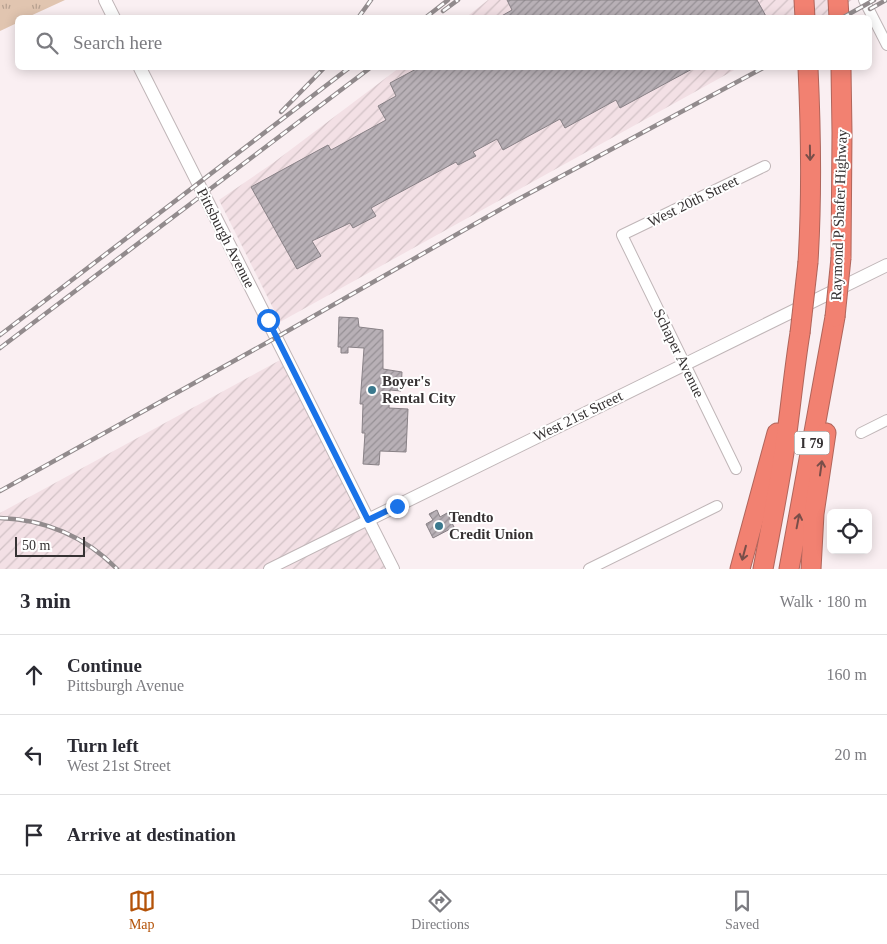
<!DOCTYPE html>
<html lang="en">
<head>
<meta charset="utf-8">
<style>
	:root { --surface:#fff; --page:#f2f2f3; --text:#2b2b33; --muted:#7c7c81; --line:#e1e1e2; --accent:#b45309 }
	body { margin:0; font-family:Georgia,serif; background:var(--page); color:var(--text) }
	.controls { position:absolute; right:15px; bottom:15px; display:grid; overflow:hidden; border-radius:8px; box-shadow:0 2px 12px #0003 }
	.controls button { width:45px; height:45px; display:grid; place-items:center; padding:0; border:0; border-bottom:1px solid var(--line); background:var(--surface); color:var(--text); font:25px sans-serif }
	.scale { position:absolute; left:15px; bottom:12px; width:70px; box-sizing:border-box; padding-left:5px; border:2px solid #363233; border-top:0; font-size:14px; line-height:18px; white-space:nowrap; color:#363233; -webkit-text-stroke:4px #fff; paint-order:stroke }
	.stop { position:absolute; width:15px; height:15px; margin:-11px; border:4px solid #1a73e8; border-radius:50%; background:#fff }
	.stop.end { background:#1a73e8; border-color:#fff; box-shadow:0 1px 5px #0008 }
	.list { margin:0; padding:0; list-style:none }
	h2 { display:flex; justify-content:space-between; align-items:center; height:65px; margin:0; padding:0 20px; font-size:21px }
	h2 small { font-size:16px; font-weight:400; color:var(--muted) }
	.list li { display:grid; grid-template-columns:32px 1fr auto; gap:15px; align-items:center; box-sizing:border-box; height:80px; padding:0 20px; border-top:1px solid var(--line) }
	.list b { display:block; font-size:19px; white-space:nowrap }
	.list p { margin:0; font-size:16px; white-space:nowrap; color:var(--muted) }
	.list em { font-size:16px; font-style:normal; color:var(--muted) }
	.icon { flex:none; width:28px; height:28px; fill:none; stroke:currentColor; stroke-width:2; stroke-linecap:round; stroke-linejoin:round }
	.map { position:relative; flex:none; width:887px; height:569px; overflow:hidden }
	.search { position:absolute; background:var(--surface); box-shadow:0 2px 12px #0003; left:15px; right:15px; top:15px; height:55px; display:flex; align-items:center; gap:12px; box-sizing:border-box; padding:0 18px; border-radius:8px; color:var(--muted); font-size:19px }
	.sheet { height:305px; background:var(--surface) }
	nav { display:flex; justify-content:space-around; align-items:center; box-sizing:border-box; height:70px; border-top:1px solid var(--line); background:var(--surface); font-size:14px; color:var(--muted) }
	nav a { display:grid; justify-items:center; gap:2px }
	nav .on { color:var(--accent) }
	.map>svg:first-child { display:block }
	.industrial { fill:url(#industrial-furrows) }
	.grass { fill:url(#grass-tufts) }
	.building { fill:url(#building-hatch); stroke:#888186 }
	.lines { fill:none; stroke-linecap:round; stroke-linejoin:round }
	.minor-casing { stroke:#c0b6b8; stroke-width:12 }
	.tertiary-casing { stroke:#c0b6b8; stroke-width:14 }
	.motorway-casing { stroke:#b0655b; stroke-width:21 }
	.minor { stroke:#fff; stroke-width:10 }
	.tertiary { stroke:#fff; stroke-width:12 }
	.motorway { stroke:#f28171; stroke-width:19 }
	.rail-casing { stroke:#928b8d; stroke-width:4.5 }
	.rail { stroke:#fff; stroke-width:2.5; stroke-dasharray:8; stroke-linecap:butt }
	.motorway-bridge-casing { stroke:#b0655b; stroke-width:21; stroke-linecap:butt }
	.motorway-bridge { stroke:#f28171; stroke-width:19 }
	.oneway { stroke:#784e49 }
	.route { stroke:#1a73e8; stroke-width:6 }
	.poi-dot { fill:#3b798e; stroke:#fff; stroke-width:2 }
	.labels { text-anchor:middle; stroke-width:4; stroke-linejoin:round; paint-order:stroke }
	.shield { fill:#fff; stroke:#727070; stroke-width:1 }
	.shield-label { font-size:14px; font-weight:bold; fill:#363233 }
	.street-label { font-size:15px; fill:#363233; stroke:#fff }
	.poi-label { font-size:15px; font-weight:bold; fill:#363233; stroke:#fff; text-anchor:start }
</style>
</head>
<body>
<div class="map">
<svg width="887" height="569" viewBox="0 0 887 569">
	<defs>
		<pattern id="industrial-furrows" width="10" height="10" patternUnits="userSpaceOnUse" patternTransform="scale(1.25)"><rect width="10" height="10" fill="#f3e0e5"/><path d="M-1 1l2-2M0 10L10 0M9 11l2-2" fill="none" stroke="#d1c1c5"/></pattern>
		<pattern id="grass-tufts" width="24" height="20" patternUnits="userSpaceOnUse" patternTransform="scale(1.25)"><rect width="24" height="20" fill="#e1c5b0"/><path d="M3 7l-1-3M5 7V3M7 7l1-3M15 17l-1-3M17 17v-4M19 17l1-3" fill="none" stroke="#b7a190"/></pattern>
		<pattern id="building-hatch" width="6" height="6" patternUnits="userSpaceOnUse" patternTransform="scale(1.25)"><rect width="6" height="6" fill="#b8b0b6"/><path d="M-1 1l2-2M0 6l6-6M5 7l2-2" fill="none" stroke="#969095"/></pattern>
	</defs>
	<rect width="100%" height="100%" fill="#faeff2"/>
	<!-- industrial -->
	<g class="industrial">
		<polygon points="488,0 852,0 825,18 465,18"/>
		<polygon points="399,68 738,68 280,322 219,200 273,163"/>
		<polygon points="284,358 389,569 0,569 0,513"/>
	</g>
	<!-- grass -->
	<polygon class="grass" points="0,0 65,0 28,17 18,18 17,23 0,31"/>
	<!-- building -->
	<g class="building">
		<polygon points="507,0 757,0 767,18 498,18 512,10"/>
		<polygon points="418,68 694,68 620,108 616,100 565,128 560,119 503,150 497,139 473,152 476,156 458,165 456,162 371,208 376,216 353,228 350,223 312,241 321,256 297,269 251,187 328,145 331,150 386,120 378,106 396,96 390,83"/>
		<polygon points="339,317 358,318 359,327 383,330 383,369 402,372 401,391 390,390 389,408 408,409 406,452 380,451 379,465 363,464 365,433 362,433 363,404 360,404 364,348 348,347 348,353 341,353 341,347 338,347"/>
		<polygon points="437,510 440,517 447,513 454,527 433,538 426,524 433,520 429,514"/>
	</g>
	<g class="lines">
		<!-- minor casing -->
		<g class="minor-casing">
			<g id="minor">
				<polyline points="864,0 887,45"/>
				<polyline points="861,433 887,420"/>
				<polyline points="736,469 622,235 765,166"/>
				<polyline points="269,569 368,520"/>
				<polyline points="589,569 717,506"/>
			</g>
		</g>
		<!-- tertiary casing -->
		<g class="tertiary-casing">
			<g id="tertiary">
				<polyline points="105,0 114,18"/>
				<polyline points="140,68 393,569"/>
				<polyline points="368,520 887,265"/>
			</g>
		</g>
		<!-- motorway casing -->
		<g class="motorway-casing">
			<g id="motorway">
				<polyline points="804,0 805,18"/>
				<polyline points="838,0 839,18"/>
				<path d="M 808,68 C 811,132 812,197 808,262"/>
				<polyline points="841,68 842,133 841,258"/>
				<polyline points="740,569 777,433"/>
				<path d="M 763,569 C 772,521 782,473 788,425 C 792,394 795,364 800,333"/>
				<polyline points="789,569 835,317"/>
				<polyline points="811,569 814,514 826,433"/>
			</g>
		</g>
		<!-- minor -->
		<use href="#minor" class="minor"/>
		<!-- tertiary -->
		<use href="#tertiary" class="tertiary"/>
		<!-- motorway -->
		<use href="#motorway" class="motorway"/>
		<!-- rail casing -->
		<g class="rail-casing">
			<g id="rail">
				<polyline points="870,9 886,0"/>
				<polyline points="443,11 458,0"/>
				<polyline points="358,18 371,0"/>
				<polyline points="425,18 448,0"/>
				<polyline points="842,18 874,0"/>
				<polyline points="281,112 324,68"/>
				<polyline points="0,335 349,68"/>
				<polyline points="0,348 370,68"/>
				<polyline points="0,491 277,337 515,201 763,68"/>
				<path d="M 0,518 C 44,519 86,537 117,569"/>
			</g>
		</g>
		<!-- rail -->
		<use href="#rail" class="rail"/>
		<!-- motorway-bridge casing -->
		<g class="motorway-bridge-casing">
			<g id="motorway-bridge">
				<polyline points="835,317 841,258"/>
				<polyline points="800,333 808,262"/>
			</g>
		</g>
		<!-- motorway-bridge -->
		<use href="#motorway-bridge" class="motorway-bridge"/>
	</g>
	<!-- one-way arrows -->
	<defs><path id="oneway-shaft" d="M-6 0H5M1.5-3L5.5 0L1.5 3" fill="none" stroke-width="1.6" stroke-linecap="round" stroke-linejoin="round" transform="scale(1.25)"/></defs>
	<g class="oneway">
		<use href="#oneway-shaft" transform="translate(810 153) rotate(89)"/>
		<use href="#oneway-shaft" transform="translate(821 468) rotate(-82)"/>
		<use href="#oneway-shaft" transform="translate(798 521) rotate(-79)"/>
		<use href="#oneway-shaft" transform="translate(744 553) rotate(105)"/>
	</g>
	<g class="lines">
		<!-- route -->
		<polyline class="route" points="268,320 368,520 397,506"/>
	</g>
	<!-- markers -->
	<g class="poi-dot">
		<circle cx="372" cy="390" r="5"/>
		<circle cx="439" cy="526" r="5"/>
	</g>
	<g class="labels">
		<!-- shield labels -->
		<rect class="shield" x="794.5" y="431.5" width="35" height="23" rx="4"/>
		<g class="shield-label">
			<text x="812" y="448">I 79</text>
		</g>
		<!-- street labels -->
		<g class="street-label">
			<text transform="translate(693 201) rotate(-26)" y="5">West 20th Street</text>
			<text transform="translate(839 215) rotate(-88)" y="5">Raymond P Shafer Highway</text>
			<text transform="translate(226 238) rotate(63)" y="5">Pittsburgh Avenue</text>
			<text transform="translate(679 353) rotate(64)" y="5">Schaper Avenue</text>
			<text transform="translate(578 416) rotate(-26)" y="5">West 21st Street</text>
		</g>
		<!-- poi labels -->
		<g class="poi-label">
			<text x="382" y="386">Boyer's<tspan x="382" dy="17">Rental City</tspan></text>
			<text x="449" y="522">Tendto<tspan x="449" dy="17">Credit Union</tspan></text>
		</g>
	</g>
</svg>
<div class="controls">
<button><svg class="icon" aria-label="locate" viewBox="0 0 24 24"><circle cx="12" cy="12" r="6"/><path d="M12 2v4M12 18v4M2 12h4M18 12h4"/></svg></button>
</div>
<div class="scale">50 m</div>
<div class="stop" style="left:268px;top:320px"></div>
<div class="stop end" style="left:397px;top:506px"></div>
<div class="search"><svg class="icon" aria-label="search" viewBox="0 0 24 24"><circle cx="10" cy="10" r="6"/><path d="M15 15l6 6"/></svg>Search here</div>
</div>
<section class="sheet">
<h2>3 min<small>Walk · 180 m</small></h2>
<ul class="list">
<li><svg class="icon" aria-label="ahead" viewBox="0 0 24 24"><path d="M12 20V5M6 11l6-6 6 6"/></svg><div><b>Continue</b><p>Pittsburgh Avenue</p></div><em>160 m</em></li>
<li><svg class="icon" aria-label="left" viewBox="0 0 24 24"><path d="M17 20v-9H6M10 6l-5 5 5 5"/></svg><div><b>Turn left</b><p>West 21st Street</p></div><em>20 m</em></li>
<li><svg class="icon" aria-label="arrive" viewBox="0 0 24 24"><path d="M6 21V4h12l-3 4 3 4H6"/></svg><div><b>Arrive at destination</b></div></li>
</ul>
</section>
<nav>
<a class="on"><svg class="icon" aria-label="map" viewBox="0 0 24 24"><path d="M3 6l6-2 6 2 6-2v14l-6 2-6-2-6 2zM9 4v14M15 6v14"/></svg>Map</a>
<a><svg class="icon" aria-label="directions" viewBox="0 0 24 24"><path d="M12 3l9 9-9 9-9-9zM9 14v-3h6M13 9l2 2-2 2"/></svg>Directions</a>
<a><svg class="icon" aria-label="saved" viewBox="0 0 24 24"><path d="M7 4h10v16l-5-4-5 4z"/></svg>Saved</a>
</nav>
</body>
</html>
